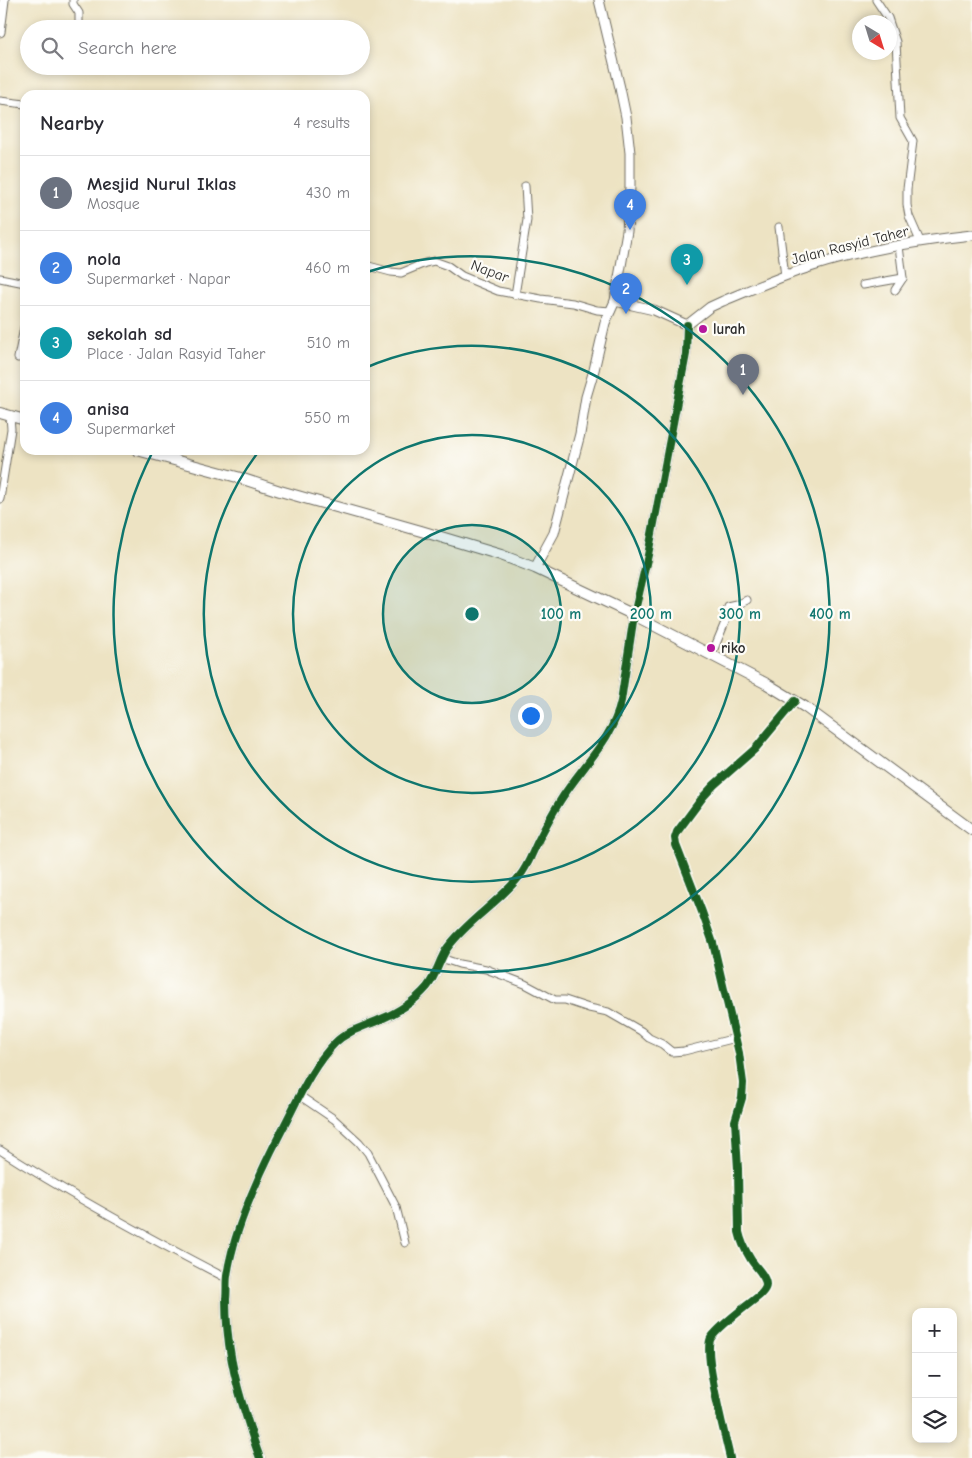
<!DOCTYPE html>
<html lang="en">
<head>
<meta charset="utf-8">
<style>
	:root { --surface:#fff; --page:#f7f7f7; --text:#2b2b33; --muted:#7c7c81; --line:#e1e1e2; --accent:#b45309 }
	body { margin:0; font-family:"Comic Neue",sans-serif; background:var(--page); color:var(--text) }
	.controls { position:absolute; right:15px; bottom:15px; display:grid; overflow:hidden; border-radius:10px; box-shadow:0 2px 8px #0003 }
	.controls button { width:45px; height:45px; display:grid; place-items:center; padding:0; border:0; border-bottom:1px solid var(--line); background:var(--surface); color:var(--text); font:25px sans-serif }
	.compass { position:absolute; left:852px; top:15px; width:45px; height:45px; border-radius:50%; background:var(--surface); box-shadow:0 2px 8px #0003; rotate:142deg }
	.you { position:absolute; left:530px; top:715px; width:18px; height:18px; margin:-12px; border:4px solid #fff; border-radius:50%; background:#1a73e8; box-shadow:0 0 0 8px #1a73e833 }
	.badge { display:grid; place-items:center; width:32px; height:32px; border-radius:50%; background:var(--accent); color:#fff; font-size:16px; font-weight:700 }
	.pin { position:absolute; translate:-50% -41px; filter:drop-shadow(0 1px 2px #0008) }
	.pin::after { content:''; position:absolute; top:26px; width:18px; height:15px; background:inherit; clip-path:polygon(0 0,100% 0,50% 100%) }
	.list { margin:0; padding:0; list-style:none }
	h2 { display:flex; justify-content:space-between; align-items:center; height:65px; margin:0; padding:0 20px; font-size:21px }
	h2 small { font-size:16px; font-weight:400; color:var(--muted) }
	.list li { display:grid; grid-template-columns:32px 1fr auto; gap:15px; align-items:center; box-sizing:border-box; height:75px; padding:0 20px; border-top:1px solid var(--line) }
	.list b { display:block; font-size:19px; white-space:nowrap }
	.list p { margin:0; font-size:16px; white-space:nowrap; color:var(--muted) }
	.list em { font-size:16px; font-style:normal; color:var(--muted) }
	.icon { flex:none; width:28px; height:28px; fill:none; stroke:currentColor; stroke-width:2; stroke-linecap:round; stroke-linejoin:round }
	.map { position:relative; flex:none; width:972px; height:1458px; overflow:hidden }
	.search { position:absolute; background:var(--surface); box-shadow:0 2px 8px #0003; left:20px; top:20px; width:350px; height:55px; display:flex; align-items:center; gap:12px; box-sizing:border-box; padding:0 18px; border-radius:28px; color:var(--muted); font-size:19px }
	.panel { position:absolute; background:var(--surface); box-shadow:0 2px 8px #0003; left:20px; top:90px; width:350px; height:365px; border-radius:15px }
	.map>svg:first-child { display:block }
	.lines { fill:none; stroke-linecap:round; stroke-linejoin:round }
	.minor-casing { stroke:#6f6b60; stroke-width:9 }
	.tertiary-casing { stroke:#6f6b60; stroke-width:11 }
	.secondary-casing { stroke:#6f6b60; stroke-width:12 }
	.minor { stroke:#fff; stroke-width:7 }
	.tertiary { stroke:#fff; stroke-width:9 }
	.secondary { stroke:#fff; stroke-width:10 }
	.cycleway-casing { stroke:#fdfcf7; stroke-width:11 }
	.cycleway { stroke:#1b5e20; stroke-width:8 }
	.ring { fill:none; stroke:#0f766e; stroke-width:2.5 }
	.poi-dot { fill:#b5179e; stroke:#fdfcf7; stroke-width:2 }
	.labels { text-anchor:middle; stroke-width:4.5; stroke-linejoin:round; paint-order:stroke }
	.street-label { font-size:15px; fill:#2b2b2b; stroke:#fdfcf7 }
	.poi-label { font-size:15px; font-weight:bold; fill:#2b2b2b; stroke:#fdfcf7; text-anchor:start }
	.centre { fill:#0f766e; stroke:#fdfcf7; stroke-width:2.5 }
	.ring-label { font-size:15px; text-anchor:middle; font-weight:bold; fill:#0f766e; stroke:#fdfcf7; stroke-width:4.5; stroke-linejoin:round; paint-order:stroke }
</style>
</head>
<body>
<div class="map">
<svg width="972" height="1458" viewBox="0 0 972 1458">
	<rect width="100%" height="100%" fill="#fdfcf7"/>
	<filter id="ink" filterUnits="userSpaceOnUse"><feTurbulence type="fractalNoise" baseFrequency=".02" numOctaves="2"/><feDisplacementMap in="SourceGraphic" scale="10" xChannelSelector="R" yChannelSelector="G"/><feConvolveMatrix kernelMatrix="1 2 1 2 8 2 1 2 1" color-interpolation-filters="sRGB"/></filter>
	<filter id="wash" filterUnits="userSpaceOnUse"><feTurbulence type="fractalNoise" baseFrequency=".0096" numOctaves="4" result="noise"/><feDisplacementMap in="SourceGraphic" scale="20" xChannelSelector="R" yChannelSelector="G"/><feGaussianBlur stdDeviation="1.12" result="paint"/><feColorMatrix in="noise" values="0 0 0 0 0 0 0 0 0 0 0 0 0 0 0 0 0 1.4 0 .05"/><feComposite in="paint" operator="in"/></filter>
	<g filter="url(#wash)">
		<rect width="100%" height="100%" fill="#ede3c3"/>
	</g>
	<g filter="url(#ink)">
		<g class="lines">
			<!-- minor casing -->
			<g class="minor-casing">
				<g id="minor">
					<polyline points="73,0 73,4 79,13 79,22"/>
					<polyline points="876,0 888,18 896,42 900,118 913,141 907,189 907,205 909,216 920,241"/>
					<polyline points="0,101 25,104"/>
					<polyline points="779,227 785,276"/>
					<polyline points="365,265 391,272 401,273 425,263 434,261 448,266 462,276 498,291 541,299 573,303 597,310 611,311"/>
					<polyline points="0,278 25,283"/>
					<polyline points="863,285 903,278"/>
					<polyline points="895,290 903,278 899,246"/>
					<polyline points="515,295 527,220 525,186"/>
					<polyline points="18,358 25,323"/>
					<polyline points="173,460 177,450"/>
					<polyline points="0,499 11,429 10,416"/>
					<polyline points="711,656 726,620 728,607 737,605 747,600"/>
					<polyline points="441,958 459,964 486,969 525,984 555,1000 565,1000 589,1008 608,1012 641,1031 649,1038 662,1044 672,1052 684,1051 736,1038"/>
					<polyline points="300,1096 334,1119 359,1142 368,1153 396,1207 405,1243"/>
					<path d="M 0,1150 C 73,1197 149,1238 226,1278"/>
					<path d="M 730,1458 C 726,1438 702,1352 711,1338 C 722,1323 746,1307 760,1295 C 763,1292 766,1289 766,1285 C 766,1275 754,1266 750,1258 C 745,1250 741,1241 739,1232 L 738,1169 L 735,1121 L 742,1098 L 743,1083 L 739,1053 L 713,943 L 702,912 L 676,845 L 675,838 L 677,832 L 703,797 L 714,785 L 755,749 L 795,701"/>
				</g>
			</g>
			<!-- tertiary casing -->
			<g class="tertiary-casing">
				<g id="tertiary">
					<polyline points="0,32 4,0"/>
					<polyline points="615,301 654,310 687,325"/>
					<path d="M 687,325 L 710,307 L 723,301 C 750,290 777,278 804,269 C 857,251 917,241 972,235"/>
					<polyline points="535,568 554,533 580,434 586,397 594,370 605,323 615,301 627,231 630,187 630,153 626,117 620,88 599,0"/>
					<path d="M 260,1458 C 255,1445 251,1432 247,1419 C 234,1378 226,1343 226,1299 C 227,1291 226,1284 227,1276 C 234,1227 260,1172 283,1128 C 298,1099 312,1066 335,1043 C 347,1031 363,1027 379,1020 C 396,1013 415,1001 427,987 C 437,975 439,959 448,947 C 468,920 498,903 519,877 C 528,866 532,853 538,841 C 545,827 552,814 560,801 C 580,768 613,740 621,701 L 634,615 L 648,555 L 686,354 L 687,325"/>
				</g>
			</g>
			<!-- secondary casing -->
			<g class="secondary-casing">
				<g id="secondary">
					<polyline points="0,413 25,420"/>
					<polyline points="137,450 237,477 280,491 421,531 501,555 535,568 634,615 767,684 805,707 972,830"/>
				</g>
			</g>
			<!-- minor -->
			<use href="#minor" class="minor"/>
			<!-- tertiary -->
			<use href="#tertiary" class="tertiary"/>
			<!-- secondary -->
			<use href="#secondary" class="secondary"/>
			<!-- cycleway casing -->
			<g class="cycleway-casing">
				<g id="cycleway">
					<path d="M 260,1458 C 255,1445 251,1432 247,1419 C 234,1378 226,1343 226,1299 C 227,1291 226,1284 227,1276 C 234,1227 260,1172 283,1128 C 298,1099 312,1066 335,1043 C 347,1031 363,1027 379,1020 C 396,1013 415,1001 427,987 C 437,975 439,959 448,947 C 468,920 498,903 519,877 C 528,866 532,853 538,841 C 545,827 552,814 560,801 C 580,768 613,740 621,701 L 634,615 L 648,555 L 686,354 L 687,325"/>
					<path d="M 730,1458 C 726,1438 702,1352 711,1338 C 722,1323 746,1307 760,1295 C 763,1292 766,1289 766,1285 C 766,1275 754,1266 750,1258 C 745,1250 741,1241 739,1232 L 738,1169 L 735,1121 L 742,1098 L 743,1083 L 739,1053 L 713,943 L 702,912 L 676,845 L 675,838 L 677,832 L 703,797 L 714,785 L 755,749 L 795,701"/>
				</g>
			</g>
			<!-- cycleway -->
			<use href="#cycleway" class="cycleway"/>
		</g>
	</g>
	<!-- distance rings -->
	<circle cx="472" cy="614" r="89" fill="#0f766e" fill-opacity=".12"/>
	<g class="ring">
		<circle cx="472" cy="614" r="89"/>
		<circle cx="472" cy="614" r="179"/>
		<path d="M365 368A268 268 0 1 1 259 451"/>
		<path d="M367 272A358 358 0 1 1 153 451"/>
	</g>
	<!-- markers -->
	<g class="poi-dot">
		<circle cx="703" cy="329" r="5"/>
		<circle cx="711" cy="648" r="5"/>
	</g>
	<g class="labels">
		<!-- street labels -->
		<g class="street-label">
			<text transform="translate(850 245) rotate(-14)" y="5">Jalan Rasyid Taher</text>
			<text transform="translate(490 271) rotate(21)" y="5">Napar</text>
		</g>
		<!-- poi labels -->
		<g class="poi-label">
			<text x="713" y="334">lurah</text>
			<text x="721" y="653">riko</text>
		</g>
	</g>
	<circle cx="472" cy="614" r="8" class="centre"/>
	<g class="ring-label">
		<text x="561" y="619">100 m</text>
		<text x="651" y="619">200 m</text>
		<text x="740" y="619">300 m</text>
		<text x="830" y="619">400 m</text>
	</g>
</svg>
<div class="controls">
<button>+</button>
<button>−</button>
<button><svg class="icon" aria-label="layers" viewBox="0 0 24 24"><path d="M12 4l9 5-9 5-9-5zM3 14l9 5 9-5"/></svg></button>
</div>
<svg class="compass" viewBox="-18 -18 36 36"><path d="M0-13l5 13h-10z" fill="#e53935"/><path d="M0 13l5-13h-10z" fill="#7c7c81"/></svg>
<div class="you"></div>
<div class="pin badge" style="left:743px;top:395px;background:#6b7280">1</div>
<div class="pin badge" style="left:626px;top:314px;background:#3f7fe0">2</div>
<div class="pin badge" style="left:687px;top:285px;background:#0f9aa8">3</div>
<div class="pin badge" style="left:630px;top:230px;background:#3f7fe0">4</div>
<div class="search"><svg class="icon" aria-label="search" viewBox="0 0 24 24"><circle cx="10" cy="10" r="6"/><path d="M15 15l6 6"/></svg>Search here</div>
<section class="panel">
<h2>Nearby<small>4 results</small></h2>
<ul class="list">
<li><span class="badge" style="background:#6b7280">1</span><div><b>Mesjid Nurul Iklas</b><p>Mosque</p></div><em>430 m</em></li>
<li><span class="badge" style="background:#3f7fe0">2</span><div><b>nola</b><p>Supermarket · Napar</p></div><em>460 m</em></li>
<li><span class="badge" style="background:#0f9aa8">3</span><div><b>sekolah sd</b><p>Place · Jalan Rasyid Taher</p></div><em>510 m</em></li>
<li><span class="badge" style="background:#3f7fe0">4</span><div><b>anisa</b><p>Supermarket</p></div><em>550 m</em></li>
</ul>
</section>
</div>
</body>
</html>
